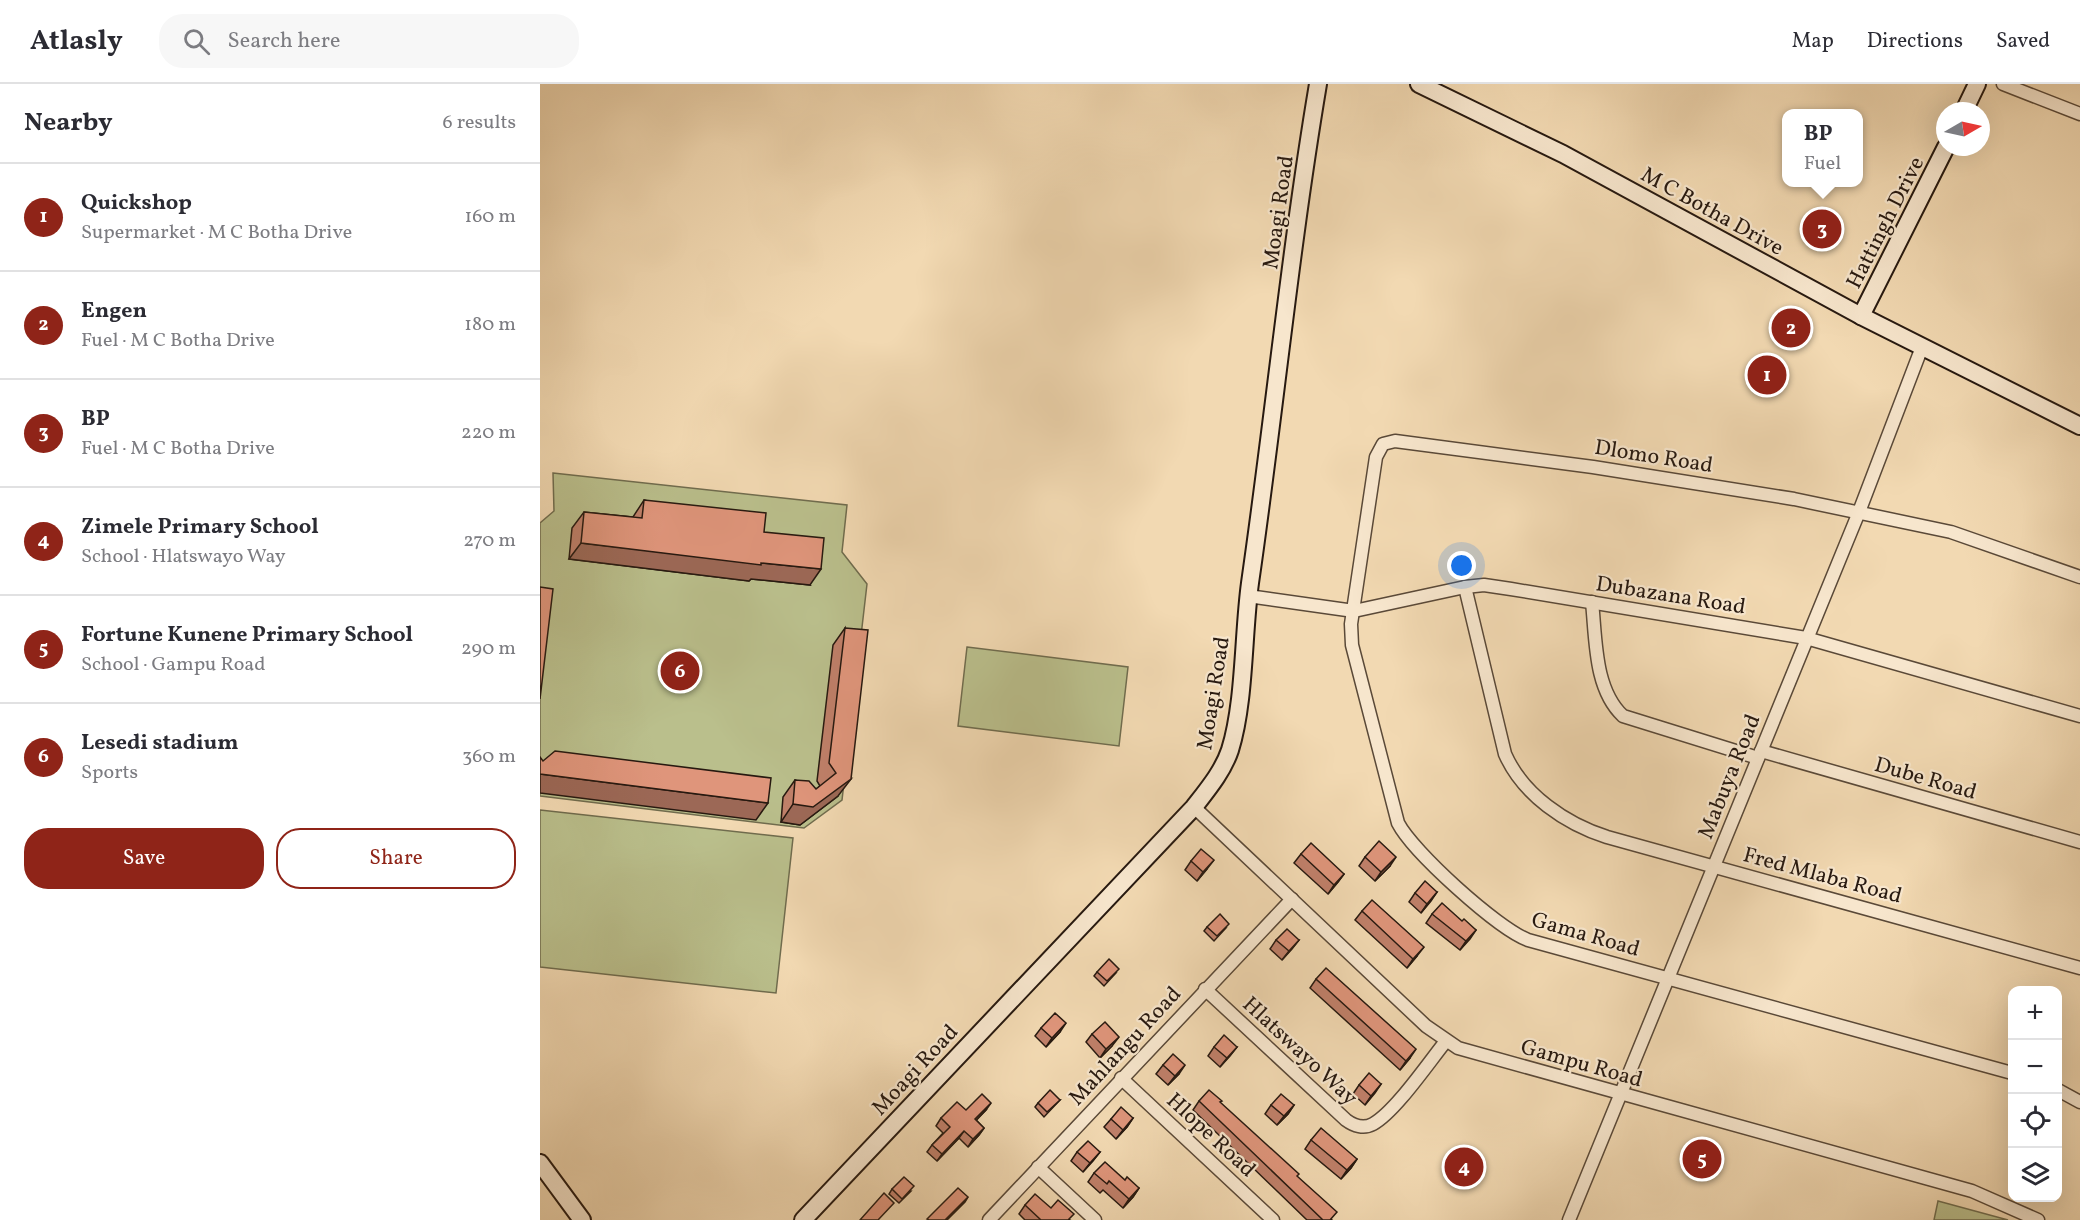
<!DOCTYPE html>
<html lang="en">
<head>
<meta charset="utf-8">
<style>
	:root { --surface:#fff; --page:#f7f7f7; --text:#2b2b33; --muted:#7c7c81; --line:#e1e1e2; --accent:#8f2418 }
	body { margin:0; font-family:Vollkorn,serif; background:var(--page); color:var(--text) }
	.controls { position:absolute; right:18px; bottom:18px; display:grid; overflow:hidden; border-radius:12px; box-shadow:0 6px 24px #0002 }
	.controls button { width:54px; height:54px; display:grid; place-items:center; padding:0; border:0; border-bottom:2px solid var(--line); background:var(--surface); color:var(--text); font:30px sans-serif }
	.compass { position:absolute; left:1396px; top:18px; width:54px; height:54px; border-radius:50%; background:var(--surface); box-shadow:0 6px 24px #0002; rotate:81deg }
	.you { position:absolute; left:922px; top:482px; width:21px; height:21px; margin:-15px; border:4px solid #fff; border-radius:50%; background:#1a73e8; box-shadow:0 0 0 9px #1a73e833 }
	.badge { display:grid; place-items:center; width:39px; height:39px; border-radius:50%; background:var(--accent); color:#fff; font-size:20px; font-weight:700 }
	.pin { position:absolute; translate:-50% -50%; border:3px solid #fff; box-shadow:0 2px 6px #0006 }
	.popup { position:absolute; left:1242px; top:25px; width:81px; height:78px; box-sizing:border-box; display:grid; place-content:center; border-radius:12px; background:var(--surface); filter:drop-shadow(0 2px 4px #0005); font-size:20px; white-space:nowrap; color:var(--muted) }
	.popup b { font-size:22px; color:var(--text) }
	.popup::after { content:''; position:absolute; left:50%; top:100%; margin-left:-12px; border:12px solid transparent; border-top-color:var(--surface) }
	.list { margin:0; padding:0; list-style:none }
	h2 { display:flex; justify-content:space-between; align-items:center; height:78px; margin:0; padding:0 24px; font-size:26px }
	h2 small { font-size:20px; font-weight:400; color:var(--muted) }
	.list li { display:grid; grid-template-columns:39px 1fr auto; gap:18px; align-items:center; box-sizing:border-box; height:108px; padding:0 24px; border-top:2px solid var(--line) }
	.list b { display:block; font-size:22px; white-space:nowrap }
	.list p { margin:0; font-size:20px; white-space:nowrap; color:var(--muted) }
	.list em { font-size:20px; font-style:normal; color:var(--muted) }
	.actions { display:flex; gap:12px; padding:18px 24px }
	.actions a { flex:1; padding:14px 0; border:2px solid var(--accent); border-radius:24px; text-align:center; font-size:21px; color:var(--accent) }
	.actions .main { background:var(--accent); color:#fff }
	.icon { flex:none; width:33px; height:33px; fill:none; stroke:currentColor; stroke-width:2; stroke-linecap:round; stroke-linejoin:round }
	.map { position:relative; flex:none; width:1540px; height:1136px; overflow:hidden }
	header { display:flex; align-items:center; gap:36px; box-sizing:border-box; height:84px; padding:0 30px; background:var(--surface); border-bottom:2px solid var(--line) }
	header strong { font-size:28px }
	nav { display:flex; gap:33px; margin-inline-start:auto; font-size:21px }
	.search { width:420px; height:54px; background:var(--page); display:flex; align-items:center; gap:15px; box-sizing:border-box; padding:0 21px; border-radius:24px; color:var(--muted); font-size:22px }
	main { display:flex }
	aside { flex:1; background:var(--surface) }
	.map>svg:first-child { display:block }
	.green { fill:#babf8c; stroke:#706c4e; stroke-width:1.5 }
	.lines { fill:none; stroke-linecap:round; stroke-linejoin:round }
	.street-casing { stroke:#5a4938; stroke-width:15 }
	.secondary-casing { stroke:#271910; stroke-width:20 }
	.street { stroke:#f7e6cd; stroke-width:12 }
	.secondary { stroke:#f7e6cd; stroke-width:16 }
	.wall { fill:#c0806a; stroke:#271910; stroke-width:1.5 }
	.shaded-wall { fill:#9c6856; stroke:#271910; stroke-width:1.5 }
	.building { fill:#df957b; stroke:#271910; stroke-width:1.5 }
	.labels { text-anchor:middle; stroke-width:4.5; stroke-linejoin:round; paint-order:stroke }
	.street-label { font-size:22px; fill:#271910; stroke:#f7e6cd }
</style>
</head>
<body>
<header>
<strong>Atlasly</strong>
<div class="search"><svg class="icon" aria-label="search" viewBox="0 0 24 24"><circle cx="10" cy="10" r="6"/><path d="M15 15l6 6"/></svg>Search here</div>
<nav><a>Map</a><a>Directions</a><a>Saved</a></nav>
</header>
<main>
<aside>
<h2>Nearby<small>6 results</small></h2>
<ul class="list">
<li><span class="badge">1</span><div><b>Quickshop</b><p>Supermarket · M C Botha Drive</p></div><em>160 m</em></li>
<li><span class="badge">2</span><div><b>Engen</b><p>Fuel · M C Botha Drive</p></div><em>180 m</em></li>
<li><span class="badge">3</span><div><b>BP</b><p>Fuel · M C Botha Drive</p></div><em>220 m</em></li>
<li><span class="badge">4</span><div><b>Zimele Primary School</b><p>School · Hlatswayo Way</p></div><em>270 m</em></li>
<li><span class="badge">5</span><div><b>Fortune Kunene Primary School</b><p>School · Gampu Road</p></div><em>290 m</em></li>
<li><span class="badge">6</span><div><b>Lesedi stadium</b><p>Sports</p></div><em>360 m</em></li>
</ul>
<div class="actions"><a class="main">Save</a><a>Share</a></div>
</aside>
<div class="map">
<svg width="1540" height="1136" viewBox="0 0 1540 1136">
	<rect width="100%" height="100%" fill="#f2d9b2"/>
	<filter id="stains"><feTurbulence type="fractalNoise" baseFrequency=".00333" numOctaves="4"/><feColorMatrix values="0 0 0 0 .2 0 0 0 0 .09 0 0 0 0 .02 0 0 0 .5 -.17"/></filter>
	<radialGradient id="worn" r=".72"><stop offset=".6" stop-color="#630" stop-opacity="0"/><stop offset="1" stop-color="#630" stop-opacity=".3"/></radialGradient>
	<!-- green -->
	<g class="green">
		<polygon points="13,389 307,421 302,468 327,500 302,716 264,744 0,712 0,439 14,427"/>
		<polygon points="427,563 588,583 579,662 418,642"/>
		<polygon points="0,726 253,754 236,909 0,883"/>
		<polygon points="1398,1117 1468,1136 1394,1136"/>
	</g>
	<g class="lines">
		<!-- street casing -->
		<g class="street-casing">
			<g id="street">
				<polyline points="1463,0 1540,30"/>
				<path d="M 925,503 L 965,670 C 983,711 1026,740 1067,753 L 1540,884"/>
				<polyline points="708,512 814,527 925,503 944,501 971,505 1266,554 1540,632"/>
				<path d="M 1052,518 C 1056,555 1054,605 1083,632 L 1218,674"/>
				<polyline points="1221,667 1540,758"/>
				<polyline points="654,723 886,942 918,964 1432,1107 1498,1136"/>
				<path d="M 665,905 L 806,1036 C 814,1042 824,1045 833,1040 C 855,1028 889,978 906,957"/>
				<path d="M 1472,989 L 988,856 C 957,844 873,768 858,739 L 812,561 L 811,540 L 836,373 L 843,360 L 855,357 L 1053,383 L 1254,415 L 1411,448 L 1540,493"/>
				<polyline points="581,994 733,1136"/>
				<polyline points="1518,1006 1540,1018"/>
				<polyline points="498,1083 555,1136"/>
				<polyline points="449,1136 752,815"/>
				<polyline points="1029,1136 1319,428 1382,263"/>
			</g>
		</g>
		<!-- secondary casing -->
		<g class="secondary-casing">
			<g id="secondary">
				<polyline points="879,0 1023,70 1321,232 1540,342"/>
				<polyline points="1424,27 1437,0"/>
				<polyline points="1321,232 1406,63"/>
				<polyline points="0,1079 42,1136"/>
				<path d="M 263,1136 L 654,723 C 668,705 683,687 690,666 C 705,618 703,550 710,499 C 734,333 750,166 778,0"/>
			</g>
		</g>
		<!-- street -->
		<use href="#street" class="street"/>
		<!-- secondary -->
		<use href="#secondary" class="secondary"/>
	</g>
	<!-- wall -->
	<g class="wall">
		<polygon points="104,416 224,448 270,501 211,495 209,497 29,475 32,444 44,428 93,433"/>
		<polygon points="305,544 298,712 260,741 241,738 243,713 255,696 276,705 280,702 277,697 293,561"/>
		<polygon points="761,770 804,790 798,798 788,810 754,779"/>
		<polygon points="825,773 850,782 835,797 819,782"/>
		<polygon points="651,777 667,785 657,797 645,786"/>
		<polygon points="897,808 881,829 869,818 875,809"/>
		<polygon points="822,827 877,872 867,884 815,836"/>
		<polygon points="892,830 922,837 936,846 920,866 886,839"/>
		<polygon points="667,843 686,844 674,857 664,847"/>
		<polygon points="736,856 759,856 742,876 730,865"/>
		<polygon points="557,888 576,889 564,902 554,892"/>
		<polygon points="776,895 870,974 860,986 770,904"/>
		<polygon points="501,944 520,948 506,963 495,952"/>
		<polygon points="552,950 572,962 560,974 546,958"/>
		<polygon points="674,963 697,963 680,983 668,972"/>
		<polygon points="623,981 639,990 628,1001 616,990"/>
		<polygon points="841,1000 825,1021 813,1010 819,1001"/>
		<polygon points="520,1016 504,1033 495,1023 498,1019"/>
		<polygon points="659,1017 680,1019 757,1093 792,1136 767,1136 653,1026"/>
		<polygon points="731,1021 754,1021 748,1030 737,1041 725,1030"/>
		<polygon points="426,1026 446,1026 436,1036 444,1044 439,1051 428,1063 419,1054 397,1077 387,1068 392,1061 403,1049 396,1042 401,1034"/>
		<polygon points="593,1034 587,1043 576,1055 564,1043 571,1035"/>
		<polygon points="771,1056 817,1075 811,1084 801,1095 765,1065"/>
		<polygon points="537,1068 560,1068 543,1088 531,1077"/>
		<polygon points="554,1089 585,1096 599,1104 593,1113 583,1124 563,1106 560,1109 548,1098"/>
		<polygon points="352,1105 371,1107 359,1119 349,1110"/>
		<polygon points="485,1121 511,1124 530,1136 485,1136 479,1130"/>
	</g>
	<!-- shaded-wall -->
	<g class="shaded-wall">
		<polygon points="41,459 221,479 281,485 270,501 211,495 209,497 29,475"/>
		<polygon points="0,690 228,719 216,736 0,709"/>
		<polygon points="311,695 298,712 260,741 241,738 253,720"/>
		<polygon points="856,773 850,782 835,797 841,788"/>
		<polygon points="674,776 667,785 657,797 663,788"/>
		<polygon points="804,790 798,798 788,810 794,801"/>
		<polygon points="897,808 891,817 881,829 887,820"/>
		<polygon points="936,846 930,855 920,866 926,857"/>
		<polygon points="759,856 752,865 742,876 749,867"/>
		<polygon points="884,863 877,872 867,884 873,875"/>
		<polygon points="526,939 520,948 506,963 512,954"/>
		<polygon points="579,953 572,962 560,974 566,965"/>
		<polygon points="697,963 690,972 680,983 687,974"/>
		<polygon points="876,965 870,974 860,986 866,977"/>
		<polygon points="645,981 639,990 628,1001 635,992"/>
		<polygon points="841,1000 835,1009 825,1021 831,1012"/>
		<polygon points="451,1019 446,1026 430,1043 435,1035"/>
		<polygon points="754,1021 748,1030 737,1041 744,1032"/>
		<polygon points="593,1034 587,1043 576,1055 583,1046"/>
		<polygon points="444,1044 439,1051 428,1063 433,1055"/>
		<polygon points="424,1047 419,1054 397,1077 402,1070"/>
		<polygon points="560,1068 553,1077 543,1088 550,1079"/>
		<polygon points="817,1075 811,1084 801,1095 807,1086"/>
		<polygon points="599,1104 593,1113 583,1124 589,1115"/>
		<polygon points="428,1113 425,1118 407,1136 405,1136"/>
	</g>
	<!-- building -->
	<g class="building">
		<polygon points="104,416 226,429 224,448 284,454 281,485 221,479 221,481 41,459 44,428 102,434"/>
		<polygon points="0,503 13,505 0,615"/>
		<polygon points="305,544 328,546 311,695 273,723 253,720 255,696 269,697 276,705 296,689 289,679"/>
		<polygon points="15,667 231,694 228,719 0,690 0,673 3,677"/>
		<polygon points="839,757 856,773 841,788 825,773"/>
		<polygon points="771,759 804,790 794,801 761,770"/>
		<polygon points="661,765 674,776 663,788 651,777"/>
		<polygon points="885,797 897,808 887,820 875,809"/>
		<polygon points="832,816 884,863 873,875 822,827"/>
		<polygon points="902,819 922,837 924,835 936,846 926,857 892,830"/>
		<polygon points="680,830 689,840 677,852 667,843"/>
		<polygon points="747,845 759,856 749,867 736,856"/>
		<polygon points="569,875 579,885 567,897 557,888"/>
		<polygon points="786,884 876,965 866,977 776,895"/>
		<polygon points="515,929 526,939 512,954 501,944"/>
		<polygon points="565,938 579,953 566,965 552,950"/>
		<polygon points="684,951 697,963 687,974 674,963"/>
		<polygon points="633,970 645,981 635,992 623,981"/>
		<polygon points="829,989 841,1000 831,1012 819,1001"/>
		<polygon points="510,1006 520,1016 507,1028 498,1019"/>
		<polygon points="669,1006 682,1017 680,1018 759,1090 757,1092 797,1128 790,1136 783,1136 659,1017"/>
		<polygon points="442,1010 451,1019 435,1035 444,1044 433,1055 424,1047 402,1070 392,1061 410,1043 401,1034 417,1018 426,1026"/>
		<polygon points="741,1010 754,1021 744,1032 731,1021"/>
		<polygon points="581,1023 593,1034 583,1046 571,1035"/>
		<polygon points="781,1044 817,1075 807,1086 771,1056"/>
		<polygon points="548,1057 560,1068 550,1079 537,1068"/>
		<polygon points="565,1078 585,1096 587,1093 599,1104 589,1115 569,1097 567,1100 554,1089"/>
		<polygon points="364,1093 374,1102 362,1115 352,1105"/>
		<polygon points="418,1104 428,1113 405,1136 389,1136 387,1135"/>
		<polygon points="344,1109 354,1119 338,1136 320,1136"/>
		<polygon points="495,1110 511,1124 518,1116 534,1130 528,1136 501,1136 485,1121"/>
	</g>
	<g class="labels">
		<!-- street labels -->
		<g class="street-label">
			<text transform="translate(1173 126) rotate(29)" y="8">M C Botha Drive</text>
			<text transform="translate(737 128) rotate(-82)" y="8">Moagi Road</text>
			<text transform="translate(1344 138) rotate(-63)" y="8">Hattingh Drive</text>
			<text transform="translate(1114 371) rotate(9)" y="8">Dlomo Road</text>
			<text transform="translate(1131 510) rotate(9)" y="8">Dubazana Road</text>
			<text transform="translate(672 609) rotate(-81)" y="8">Moagi Road</text>
			<text transform="translate(1188 692) rotate(-68)" y="8">Mabuya Road</text>
			<text transform="translate(1386 693) rotate(16)" y="8">Dube Road</text>
			<text transform="translate(1283 790) rotate(15)" y="8">Fred Mlaba Road</text>
			<text transform="translate(1046 849) rotate(16)" y="8">Gama Road</text>
			<text transform="translate(584 961) rotate(-47)" y="8">Mahlangu Road</text>
			<text transform="translate(761 966) rotate(43)" y="8">Hlatswayo Way</text>
			<text transform="translate(1042 978) rotate(16)" y="8">Gampu Road</text>
			<text transform="translate(374 985) rotate(-47)" y="8">Moagi Road</text>
			<text transform="translate(672 1050) rotate(43)" y="8">Hlope Road</text>
		</g>
	</g>
	<rect width="100%" height="100%" filter="url(#stains)"/>
	<rect width="100%" height="100%" fill="url(#worn)"/>
</svg>
<div class="controls">
<button>+</button>
<button>−</button>
<button><svg class="icon" aria-label="locate" viewBox="0 0 24 24"><circle cx="12" cy="12" r="6"/><path d="M12 2v4M12 18v4M2 12h4M18 12h4"/></svg></button>
<button><svg class="icon" aria-label="layers" viewBox="0 0 24 24"><path d="M12 4l9 5-9 5-9-5zM3 14l9 5 9-5"/></svg></button>
</div>
<svg class="compass" viewBox="-18 -18 36 36"><path d="M0-13l5 13h-10z" fill="#e53935"/><path d="M0 13l5-13h-10z" fill="#7c7c81"/></svg>
<div class="you"></div>
<div class="pin badge" style="left:1227px;top:291px">1</div>
<div class="pin badge" style="left:1251px;top:244px">2</div>
<div class="pin badge" style="left:1282px;top:145px">3</div>
<div class="popup"><b>BP</b>Fuel</div>
<div class="pin badge" style="left:924px;top:1083px">4</div>
<div class="pin badge" style="left:1162px;top:1075px">5</div>
<div class="pin badge" style="left:140px;top:587px">6</div>
</div>
</main>
</body>
</html>
